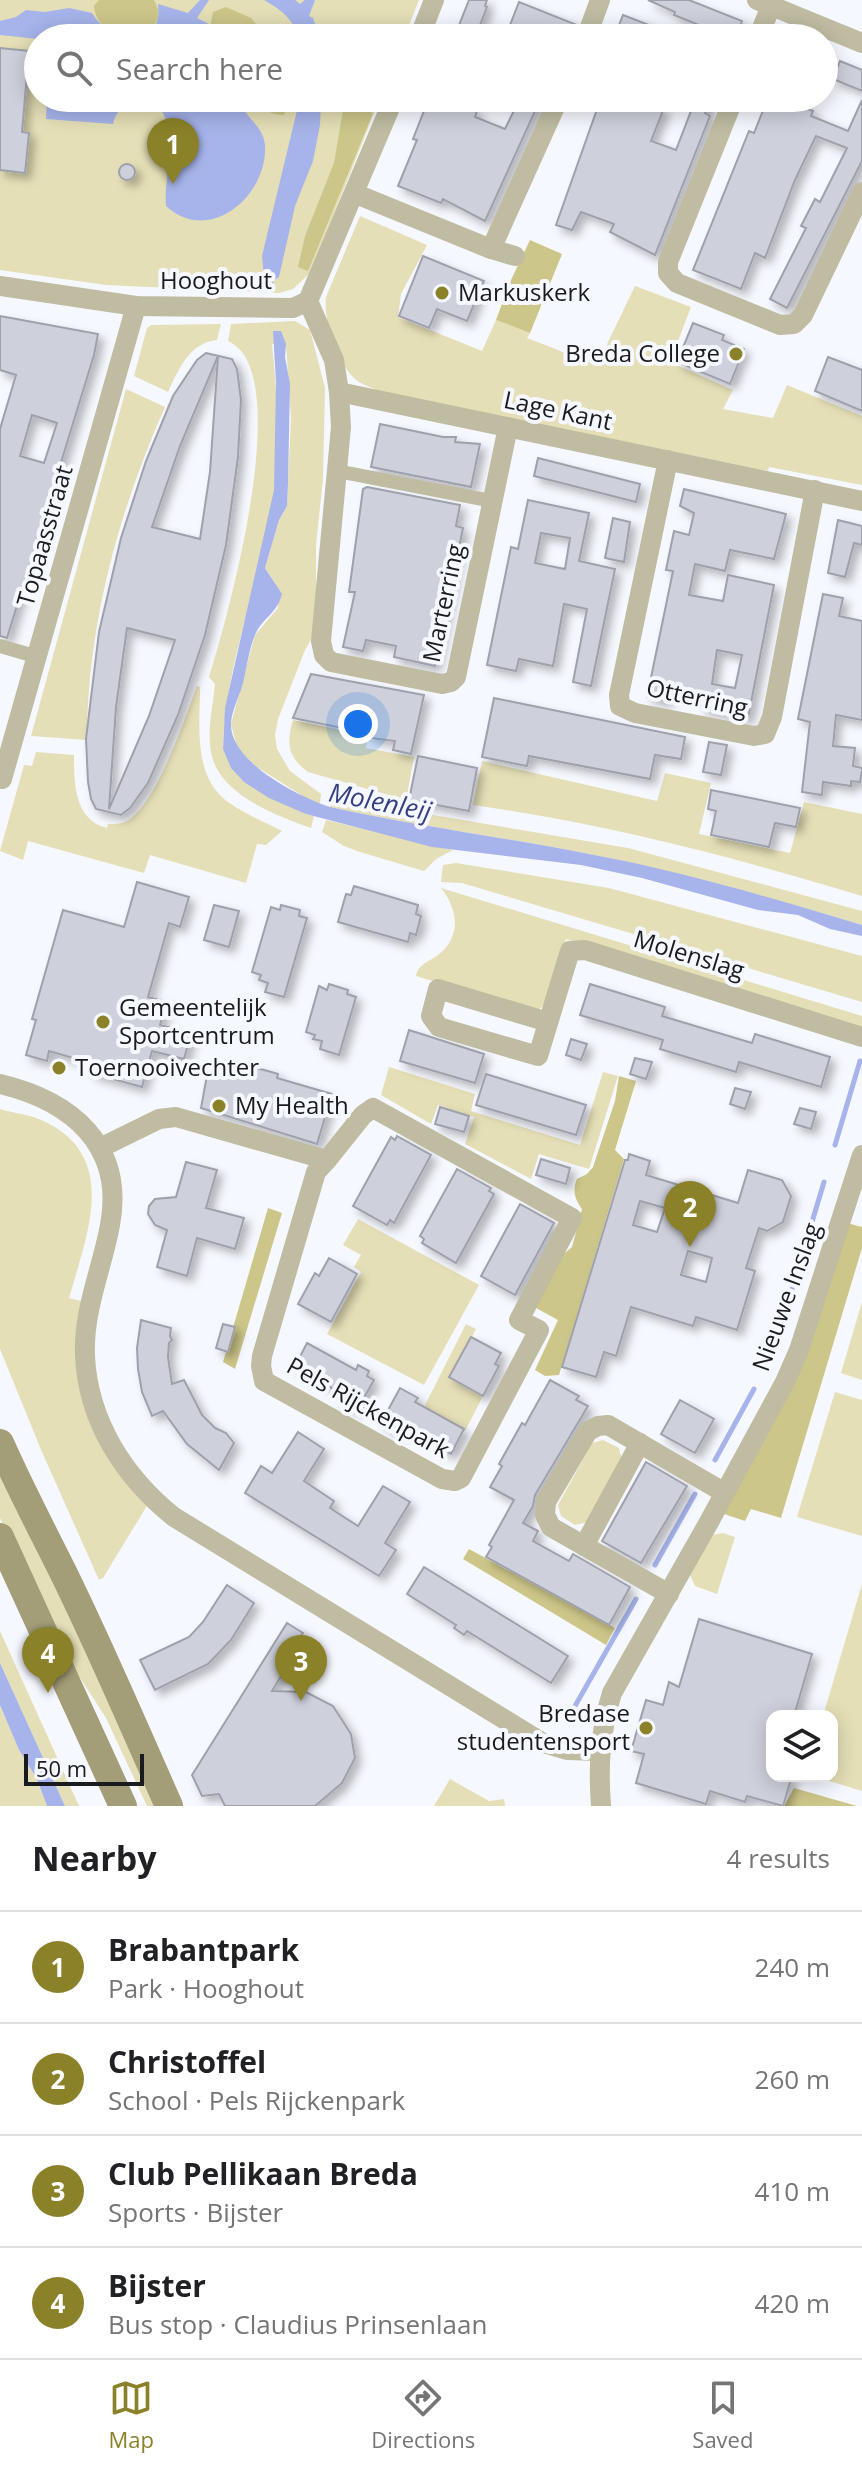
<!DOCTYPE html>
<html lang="en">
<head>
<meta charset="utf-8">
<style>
	:root { --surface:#fff; --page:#f6f6f6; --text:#202124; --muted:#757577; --line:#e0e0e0; --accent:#8b8128 }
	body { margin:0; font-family:"Open Sans",sans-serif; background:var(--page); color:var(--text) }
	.controls { position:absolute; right:24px; bottom:24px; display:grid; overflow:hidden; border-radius:16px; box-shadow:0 4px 20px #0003 }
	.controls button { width:72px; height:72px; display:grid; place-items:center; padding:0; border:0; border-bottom:2px solid var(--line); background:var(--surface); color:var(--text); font:40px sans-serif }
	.scale { position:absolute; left:24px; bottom:20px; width:120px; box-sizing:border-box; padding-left:8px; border:4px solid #1a1b1f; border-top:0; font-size:22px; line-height:28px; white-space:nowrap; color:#1a1b1f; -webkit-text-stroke:6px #f6f8ff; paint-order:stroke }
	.you { position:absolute; left:358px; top:724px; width:28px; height:28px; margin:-20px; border:6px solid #fff; border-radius:50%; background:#1a73e8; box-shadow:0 0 0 12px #1a73e833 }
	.badge { display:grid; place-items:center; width:52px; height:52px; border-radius:50%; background:var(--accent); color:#fff; font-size:26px; font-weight:700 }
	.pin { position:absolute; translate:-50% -66px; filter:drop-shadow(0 2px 4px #0008) }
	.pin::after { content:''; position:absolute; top:42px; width:28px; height:24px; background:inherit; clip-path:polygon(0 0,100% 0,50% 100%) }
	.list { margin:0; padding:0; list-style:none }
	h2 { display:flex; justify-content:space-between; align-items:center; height:104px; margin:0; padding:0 32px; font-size:34px }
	h2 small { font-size:26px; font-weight:400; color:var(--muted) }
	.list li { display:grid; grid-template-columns:52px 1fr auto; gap:24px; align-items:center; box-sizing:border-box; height:112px; padding:0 32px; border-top:2px solid var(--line) }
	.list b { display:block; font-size:30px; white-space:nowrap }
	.list p { margin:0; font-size:26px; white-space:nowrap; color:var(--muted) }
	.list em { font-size:26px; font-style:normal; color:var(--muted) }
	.icon { flex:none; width:44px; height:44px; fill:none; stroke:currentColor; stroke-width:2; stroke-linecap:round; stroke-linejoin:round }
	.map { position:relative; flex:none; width:862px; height:1806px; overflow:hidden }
	.search { position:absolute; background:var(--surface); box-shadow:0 4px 20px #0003; left:24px; right:24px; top:24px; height:88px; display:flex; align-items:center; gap:20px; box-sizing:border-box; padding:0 28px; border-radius:44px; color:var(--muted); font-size:30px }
	.sheet { height:552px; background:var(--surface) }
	nav { display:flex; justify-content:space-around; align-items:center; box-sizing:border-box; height:112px; border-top:2px solid var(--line); background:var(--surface); font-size:22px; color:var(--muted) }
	nav a { display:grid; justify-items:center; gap:4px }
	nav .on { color:var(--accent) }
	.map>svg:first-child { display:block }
	.green { fill:#e4dfb6 }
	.forest { fill:#cdc689 }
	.water { fill:#a6b4eb }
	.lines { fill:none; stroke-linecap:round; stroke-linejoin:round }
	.stream { stroke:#a6b4eb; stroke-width:5 }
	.building { fill:#ced0db; stroke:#9ea1ab; stroke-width:2; fill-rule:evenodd; filter:url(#shadow) }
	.pedestrian { stroke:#bfbca2; stroke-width:14 }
	.minor { stroke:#bfbca2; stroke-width:20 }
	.secondary { stroke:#a39e77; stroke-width:28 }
	.poi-dot { fill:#8b8128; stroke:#f6f8ff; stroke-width:3 }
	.labels { text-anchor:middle; stroke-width:8; stroke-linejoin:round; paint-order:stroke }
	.street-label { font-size:24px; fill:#1a1b1f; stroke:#f6f8ff }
	.poi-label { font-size:24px; fill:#1a1b1f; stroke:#f6f8ff; text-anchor:start }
	.water-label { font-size:26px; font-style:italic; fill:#343e80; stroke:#f6f8ff }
</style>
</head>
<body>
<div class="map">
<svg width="862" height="1806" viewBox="0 0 862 1806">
	<defs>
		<filter id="shadow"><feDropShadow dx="5.5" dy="5.5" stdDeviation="4" flood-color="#0004"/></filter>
	</defs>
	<rect width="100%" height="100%" fill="#f6f8ff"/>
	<!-- green -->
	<g class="green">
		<polygon points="0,0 419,0 404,38 38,38 38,98 380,98 311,272 293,289 279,293 106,285 0,270"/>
		<path d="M 360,216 L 427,245 L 401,294 L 398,317 L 482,351 L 496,320 L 530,333 L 527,338 L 597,365 L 635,286 L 691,307 L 670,362 L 733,390 L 723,409 L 773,418 L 787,385 L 862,416 L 862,485 L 769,467 L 768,471 L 382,392 C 373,388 359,384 353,377 C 337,360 323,320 326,297 Z"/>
		<path d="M 295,321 L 310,330 L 325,388 L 323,479 L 316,545 L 316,606 L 312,638 L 305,650 L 278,719 L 275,735 L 277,749 L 290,771 L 321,794 L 320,804 L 311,801 L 252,764 L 237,747 L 231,724 L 255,635 L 278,608 L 275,583 L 265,568 L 279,520 L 287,506 L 291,418 L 286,344 L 272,344 C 277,392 280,443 274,491 C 263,578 225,661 223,749 L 306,814 L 314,816 L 311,828 C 276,816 218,794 211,752 C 207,730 213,705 215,684 L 209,677 C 227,620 297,371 228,341 L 231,324 Z"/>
		<path d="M 221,324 L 217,340 C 190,342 178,370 168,392 L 134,376 L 147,328 L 151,325 Z"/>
		<path d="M 126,389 L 165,407 C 119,510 87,626 87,740 L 31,736 Z"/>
		<path d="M 197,686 L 200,687 C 200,727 192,779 231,804 C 247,815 265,822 282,831 L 266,845 L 257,844 L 246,883 L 150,855 L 144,873 L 28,841 L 23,860 L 0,851 L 24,765 L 32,766 L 36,752 L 74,755 C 74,783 74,820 107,828 L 108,824 C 115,824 121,824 127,821 C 156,805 185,718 197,686 Z"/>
		<path d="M 293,720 L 368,736 L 366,748 L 414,757 L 406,800 L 308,772 C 288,757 286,744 293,720 Z"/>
		<path d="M 482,761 L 657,801 L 665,773 L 711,783 L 699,834 L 790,853 L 804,802 L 862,814 L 862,896 C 734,857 605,824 473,805 Z"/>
		<path d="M 333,798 L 628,848 L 862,911 L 862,925 C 772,898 681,872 589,854 C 503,837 416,826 330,807 Z"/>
		<polygon points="326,820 453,850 436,859 424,871 360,852 344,846 322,832"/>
		<polygon points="456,863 609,888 862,956 862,1002 462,883 441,882 443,865"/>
		<path d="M 441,888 L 862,1016 L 862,1029 L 566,939 L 546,1002 L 539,1010 L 530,1011 L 416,976 C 418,964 429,962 438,955 C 462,937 458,909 441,888 Z"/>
		<polygon points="389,1067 475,1094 471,1111 580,1145 603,1072 618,1076 589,1169 539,1154 531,1179 465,1144 474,1117 438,1105 431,1124 381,1095"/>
		<path d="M 0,1109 C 12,1113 28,1114 41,1120 C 121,1155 87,1234 69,1298 L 81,1301 L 76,1349 L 148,1504 L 103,1578 L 99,1580 L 42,1452 L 0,1349 Z"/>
		<polygon points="358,1219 479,1285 424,1385 327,1334 361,1272 354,1267 361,1255 343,1245"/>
		<polygon points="862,1302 862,1380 841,1373"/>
		<polygon points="466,1324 476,1329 450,1378 483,1396 465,1431 424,1407"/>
		<polygon points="835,1392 862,1400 862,1536 797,1517"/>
		<polygon points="603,1440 619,1448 622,1460 588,1522 575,1525 561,1516 558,1505 592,1443"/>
		<polygon points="0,1453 161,1806 147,1806 106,1718 52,1634 0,1518"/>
		<polygon points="723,1533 735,1537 717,1594 695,1586 690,1575 712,1535"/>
		<polygon points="862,1584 862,1791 813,1776 832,1776 832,1716 823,1716"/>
		<polygon points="0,1631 79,1806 65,1806 0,1663"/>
		<polygon points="0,1705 19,1750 37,1779 47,1806 0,1806"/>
		<polygon points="450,1779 489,1801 504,1799 505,1806 434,1806"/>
	</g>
	<!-- forest -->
	<g class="forest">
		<path d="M 99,0 L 154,0 C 177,39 99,52 94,6 Z"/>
		<polygon points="226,7 251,18 268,38 211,38 210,27 213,12"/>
		<path d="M 263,98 L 292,98 L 284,115 C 274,115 270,113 262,106 Z"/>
		<polygon points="344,104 373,113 308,271 298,267 305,236 334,163"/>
		<polygon points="530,240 562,254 530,333 496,320 510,282"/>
		<path d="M 619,1076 L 636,1081 L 615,1150 L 624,1159 L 559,1375 L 545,1376 L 535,1370 L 558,1320 L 536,1308 L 557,1260 L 572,1247 L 582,1209 C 575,1199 572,1191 577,1179 L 587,1174 L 593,1167 L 615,1101 Z"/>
		<polygon points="268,1208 282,1213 235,1369 223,1362"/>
		<polygon points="847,1223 862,1227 862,1248 781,1518 751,1509 745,1521 724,1514"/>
		<polygon points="469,1549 615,1628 606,1645 463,1559"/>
		<polygon points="794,1788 857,1806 784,1806"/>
	</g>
	<!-- water -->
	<g class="water">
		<path d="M 200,0 L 209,0 L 197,18 L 209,24 L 210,38 L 38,39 L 0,35 L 0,21 L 16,17 L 26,10 L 45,12 L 69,8 L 92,13 C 105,37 153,52 158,17 C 159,13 158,9 158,4 L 188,13 Z"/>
		<path d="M 264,0 L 295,0 L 300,4 L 305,0 L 315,0 L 309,16 L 313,18 L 320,38 L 296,38 C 297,20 278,8 264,0 Z"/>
		<path d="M 47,98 L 240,98 C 242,117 263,124 265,145 C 268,196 209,246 166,206 C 163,177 183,119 152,103 C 144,99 136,100 128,104 C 119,109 115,115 113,124 L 46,119 Z"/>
		<polygon points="300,98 321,98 320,125 313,161 295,206 279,277 273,281 274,286 265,287 262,256"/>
		<path d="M 273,331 L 281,331 L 286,344 L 285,357 L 290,384 L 288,484 L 287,506 L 279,520 L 265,568 L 282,594 C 277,614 262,618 255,635 C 249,649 247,667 243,683 C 240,695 231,712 231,724 C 230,762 299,797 330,807 C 416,826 503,837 589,854 C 681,871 772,898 862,925 L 862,936 L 830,929 L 798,915 L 758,910 L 642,878 L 581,865 L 432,847 L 306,814 L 269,798 L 244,782 L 231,768 L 223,749 L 225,708 L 274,490 L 276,383 Z"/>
		<polygon points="0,1663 65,1806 47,1806 37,1779 19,1750 0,1705"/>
	</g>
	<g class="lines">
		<!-- stream -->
		<g class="stream">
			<polyline points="835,1145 860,1061"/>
			<polyline points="806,1242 824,1182"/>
			<polyline points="768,1355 797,1275"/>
			<polyline points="715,1460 754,1389"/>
			<polyline points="655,1565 695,1494"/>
			<polyline points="571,1713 636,1599"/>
		</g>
	</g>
	<!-- building -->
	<g class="building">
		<polygon points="469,0 487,0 485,6 487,7 475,38 454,38"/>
		<polygon points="648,0 689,0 742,21 736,38 731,38 674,15 675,12"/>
		<polygon points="519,2 577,25 573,38 557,35 555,38 505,38"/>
		<polygon points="623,15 649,25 642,38 614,38"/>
		<polygon points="0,48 29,51 22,132 29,133 25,173 0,170"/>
		<polygon points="840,61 862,70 862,91 833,79"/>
		<polygon points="429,98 443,98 477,111 475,117 505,129 520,98 541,98 485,221 443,199 441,203 398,186 417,140 413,139"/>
		<polygon points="601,98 637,98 664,108 651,141 676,150 696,98 712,98 705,113 710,116 655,255 610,232 614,224 581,212 572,230 556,225"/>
		<polygon points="768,98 790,98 789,101 813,111 811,116 848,131 862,100 862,161 787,308 770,299 806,228 801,226 815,199 820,202 847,148 816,136 795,180 765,258 755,253 741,289 693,270 749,131 754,133"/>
		<circle cx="127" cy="172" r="8"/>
		<polygon points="423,256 484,281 467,321 437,309 429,328 399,316"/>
		<path d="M 0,316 L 98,334 L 94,355 L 7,638 L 0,636 L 0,429 L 16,375 L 0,370 ZM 32,415 L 57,423 L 44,463 L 20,456 Z"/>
		<polygon points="693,323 724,335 722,340 744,349 730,384 677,362"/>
		<path d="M 206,353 L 232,359 L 237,369 L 241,400 L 238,457 L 226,545 L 205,635 L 178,715 L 148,783 L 130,808 L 121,815 L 96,809 L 91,799 L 88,782 L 86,739 L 99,632 L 121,538 L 146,461 L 173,396 L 197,360 ZM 218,356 L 210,472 L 200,539 L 152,527 L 180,446 ZM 127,628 L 175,640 L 149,716 L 109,809 L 116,707 Z"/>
		<polygon points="828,357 862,370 862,411 815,391"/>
		<polygon points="380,424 443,437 456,437 455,442 480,444 471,487 371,467"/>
		<polygon points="538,458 640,484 636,502 534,476"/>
		<polygon points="367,487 460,505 456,526 463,528 435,666 394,657 396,646 366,640 363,651 343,647 355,592 349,592 363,489"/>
		<path d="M 684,489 L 786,514 L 774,559 L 730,550 L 725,571 L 695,564 L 689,595 L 723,601 L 728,575 L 774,585 L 748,718 L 701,708 L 703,697 L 691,694 L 669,690 L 667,701 L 647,697 L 673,571 L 666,570 L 674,531 L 689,535 L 694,513 L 680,506 ZM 717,650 L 742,655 L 735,688 L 712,684 Z"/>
		<path d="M 528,500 L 589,513 L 579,561 L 615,569 L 591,686 L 573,682 L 587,609 L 564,604 L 553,666 L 519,659 L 516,671 L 487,665 L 511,547 L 518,549 ZM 541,533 L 570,538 L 565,569 L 535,563 Z"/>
		<polygon points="613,518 630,522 624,562 605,558"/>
		<polygon points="838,520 862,526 862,545 854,543 845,577 828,573"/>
		<polygon points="823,594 843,598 839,616 862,621 862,720 836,715 833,746 855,748 853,766 862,768 862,771 860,782 851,781 851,786 823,782 822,795 802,792 810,722 798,719"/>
		<polygon points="311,674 424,695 411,754 393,750 395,741 371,738 372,734 293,718"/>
		<polygon points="494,698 685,737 681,759 655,755 650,779 529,756 527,766 482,757"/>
		<polygon points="709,742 727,745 721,775 703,772"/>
		<polygon points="418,756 477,768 469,811 409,800"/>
		<polygon points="711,790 800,808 796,827 775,823 769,847 711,835 716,811 708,809"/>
		<polygon points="137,882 189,897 180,927 169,923 148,997 166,1002 160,1025 191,1033 184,1059 152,1051 142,1087 91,1073 94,1064 49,1051 47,1061 26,1055 36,1020 32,1019 63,910 124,927"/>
		<polygon points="354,886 418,905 416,914 421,916 416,935 410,933 408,942 338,922 346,894 351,895"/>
		<polygon points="214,905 239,911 229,947 204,940"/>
		<polygon points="281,905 300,910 299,916 307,918 284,997 265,992 268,983 259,980 261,975 252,972 271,907 280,910"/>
		<polygon points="329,984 348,990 347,994 356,997 339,1055 320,1049 322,1041 313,1039 315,1035 306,1032 319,986 327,990"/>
		<polygon points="590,984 665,1007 662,1016 752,1043 755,1034 830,1057 821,1087 739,1062 736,1072 660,1049 663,1040 580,1015"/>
		<polygon points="409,1030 484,1054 475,1083 400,1061"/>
		<polygon points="571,1039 587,1044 581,1060 566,1055"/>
		<polygon points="635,1058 652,1062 646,1079 630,1074"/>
		<polygon points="215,1060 251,1070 252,1067 268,1071 278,1074 277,1078 332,1094 317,1144 201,1108 207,1075 210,1076"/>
		<polygon points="486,1074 586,1105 576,1135 476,1105"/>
		<polygon points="735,1088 751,1092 745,1109 730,1104"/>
		<polygon points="440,1107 469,1116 464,1132 435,1124"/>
		<polygon points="800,1108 816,1112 811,1129 794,1124"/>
		<polygon points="397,1136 431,1155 394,1223 390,1220 387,1225 353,1206 391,1137 395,1140"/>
		<path d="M 629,1154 L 650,1161 L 646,1175 L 738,1203 L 748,1170 L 782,1180 L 791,1196 L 783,1222 L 767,1231 L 759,1228 L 746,1268 L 755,1271 L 737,1330 L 696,1317 L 693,1326 L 631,1307 L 616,1356 L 604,1352 L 596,1377 L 562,1367 L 625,1160 L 628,1160 ZM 640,1201 L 665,1208 L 657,1232 L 633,1225 ZM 688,1251 L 712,1258 L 706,1282 L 681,1275 Z"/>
		<polygon points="541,1159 570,1168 566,1184 536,1175"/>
		<polygon points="186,1162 217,1170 206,1208 244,1218 235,1249 197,1238 187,1276 157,1267 167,1230 155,1225 148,1214 149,1206 155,1199 176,1197"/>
		<polygon points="457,1169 491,1188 489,1191 494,1194 456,1263 422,1243 424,1239 420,1236"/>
		<polygon points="520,1204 554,1223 515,1295 481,1276"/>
		<polygon points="329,1258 357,1274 331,1322 298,1304 315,1273 319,1276"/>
		<polygon points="141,1320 171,1328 170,1336 172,1340 169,1343 168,1357 172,1384 184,1380 202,1415 215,1428 226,1433 234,1443 219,1470 187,1444 163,1411 152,1416 142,1392 138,1369 137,1348"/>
		<polygon points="223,1324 235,1327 228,1352 216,1348"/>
		<polygon points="471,1337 501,1353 495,1364 499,1366 483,1396 449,1377"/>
		<polygon points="307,1343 356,1370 358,1365 369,1371 367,1376 374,1380 357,1410 339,1401 343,1394 294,1368"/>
		<polygon points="550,1380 579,1396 576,1400 588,1406 535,1495 533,1506 523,1523 538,1531 533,1541 569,1561 573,1554 630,1587 609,1625 486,1557 492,1547 489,1545 514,1500 490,1487 502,1466 499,1464 522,1423 525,1425"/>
		<polygon points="400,1388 418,1398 415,1402 464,1429 451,1454 402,1427 398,1433 381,1423"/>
		<polygon points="680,1400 714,1419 695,1453 661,1434"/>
		<polygon points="298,1432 324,1449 304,1481 334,1501 330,1508 358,1526 383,1486 410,1502 385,1543 396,1550 379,1576 245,1493 261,1466 272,1473"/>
		<polygon points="646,1462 687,1486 641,1563 602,1541"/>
		<polygon points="424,1567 568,1656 551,1683 467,1631 464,1635 454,1628 456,1625 407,1594"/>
		<polygon points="227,1585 254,1603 231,1640 208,1664 155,1690 140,1660 189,1637 203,1622"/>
		<polygon points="699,1619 812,1654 794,1716 772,1716 772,1776 792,1776 783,1806 747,1796 745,1802 710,1791 706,1804 636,1783 644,1754 631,1751 646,1700 663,1705 669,1682 679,1687"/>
		<polygon points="287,1623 303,1633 282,1666 286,1668 272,1691 306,1692 333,1706 351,1734 355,1758 342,1783 315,1806 225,1806 219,1794 202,1796 192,1775"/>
	</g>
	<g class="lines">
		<!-- pedestrian -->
		<g class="pedestrian">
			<polyline points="337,471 492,501"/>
			<polyline points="0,646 38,657"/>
		</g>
		<!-- minor -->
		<g class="minor">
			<polyline points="757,0 862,43"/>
			<polyline points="419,38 434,0"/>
			<polyline points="586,38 600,0"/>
			<polyline points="758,38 771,6"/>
			<polyline points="734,98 668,262 668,273 677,283 780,325 794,324 803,315 862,192"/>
			<polyline points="356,194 491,249 559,98"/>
			<polyline points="491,249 515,256"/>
			<polyline points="0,286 136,306 293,308 308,301 394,98"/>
			<polyline points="308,301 334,360 339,392 862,501"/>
			<polyline points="339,392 341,427 321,641 324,655 331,662 442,684 451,682 456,677 508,427"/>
			<polyline points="668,460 619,695 620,706 635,713 754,736 765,734 772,717 815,490"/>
			<polyline points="0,778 2,779 136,306"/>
			<polyline points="548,1022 438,989 431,1016 439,1027 538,1056 570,951 585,950 862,1037"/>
			<path d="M 0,1084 C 71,1101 125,1145 110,1225 C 102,1269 83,1310 85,1356 C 88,1421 124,1477 174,1517 L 543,1743 L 567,1750 L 598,1751"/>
			<polyline points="100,1148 159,1119 176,1117 327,1160 363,1115 373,1108 572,1218 519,1320 539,1330 461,1478 455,1481 442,1479 264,1381 261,1366 262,1356 316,1172 327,1160"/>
			<polyline points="584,1546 640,1443"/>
			<polyline points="669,1594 551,1527 545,1515 546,1502 588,1431 598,1426 608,1425 725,1493"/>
			<path d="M 601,1806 C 598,1765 600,1732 612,1693 L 709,1522 L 785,1382 L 799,1350 L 862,1155"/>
		</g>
		<!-- secondary -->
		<g class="secondary">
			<path d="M 0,1443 C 19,1486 41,1528 62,1570 C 100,1647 134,1727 169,1806"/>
			<polyline points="0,1537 123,1806"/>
		</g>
	</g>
	<!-- markers -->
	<g class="poi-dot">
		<circle cx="442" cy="293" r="8"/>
		<circle cx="736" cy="354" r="8"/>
		<circle cx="103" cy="1022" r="8"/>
		<circle cx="59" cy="1068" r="8"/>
		<circle cx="219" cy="1106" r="8"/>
		<circle cx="646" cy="1728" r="8"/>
	</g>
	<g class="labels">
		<!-- street labels -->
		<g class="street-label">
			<text x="216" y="289">Hooghout</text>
			<text transform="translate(558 411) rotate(12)" y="8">Lage Kant</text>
			<text transform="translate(45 536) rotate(-74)" y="8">Topaasstraat</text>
			<text transform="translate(444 603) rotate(-78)" y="8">Marterring</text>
			<text transform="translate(697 698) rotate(12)" y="8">Otterring</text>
			<text transform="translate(689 955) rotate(17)" y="8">Molenslag</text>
			<text transform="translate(787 1297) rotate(-70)" y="8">Nieuwe Inslag</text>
			<text transform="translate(368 1408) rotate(29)" y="8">Pels Rijckenpark</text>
		</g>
		<!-- poi labels -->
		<g class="poi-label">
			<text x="458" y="301">Markuskerk</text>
			<text x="720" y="362" text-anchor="end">Breda College</text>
			<text x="119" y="1016">Gemeentelijk<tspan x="119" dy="28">Sportcentrum</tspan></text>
			<text x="75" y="1076">Toernooivechter</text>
			<text x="235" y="1114">My Health</text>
			<text x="630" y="1722" text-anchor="end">Bredase<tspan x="630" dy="28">studentensport</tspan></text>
		</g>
		<!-- water labels -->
		<g class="water-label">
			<text transform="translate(380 802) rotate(11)" y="9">Molenleij</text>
		</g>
	</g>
</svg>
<div class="controls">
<button><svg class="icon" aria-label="layers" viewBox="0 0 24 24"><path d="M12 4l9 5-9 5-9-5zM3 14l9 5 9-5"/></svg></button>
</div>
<div class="scale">50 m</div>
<div class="you"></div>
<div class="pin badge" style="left:173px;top:184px">1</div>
<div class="pin badge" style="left:690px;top:1247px">2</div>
<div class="pin badge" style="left:301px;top:1701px">3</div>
<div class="pin badge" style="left:48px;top:1693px">4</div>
<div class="search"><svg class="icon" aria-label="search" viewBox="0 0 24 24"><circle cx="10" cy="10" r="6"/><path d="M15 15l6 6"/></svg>Search here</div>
</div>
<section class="sheet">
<h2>Nearby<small>4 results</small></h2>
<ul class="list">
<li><span class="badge">1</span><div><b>Brabantpark</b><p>Park · Hooghout</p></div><em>240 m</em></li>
<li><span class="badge">2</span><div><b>Christoffel</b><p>School · Pels Rijckenpark</p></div><em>260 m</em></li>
<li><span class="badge">3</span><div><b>Club Pellikaan Breda</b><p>Sports · Bijster</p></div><em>410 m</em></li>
<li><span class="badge">4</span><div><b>Bijster</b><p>Bus stop · Claudius Prinsenlaan</p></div><em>420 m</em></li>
</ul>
</section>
<nav>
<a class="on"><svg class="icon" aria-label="map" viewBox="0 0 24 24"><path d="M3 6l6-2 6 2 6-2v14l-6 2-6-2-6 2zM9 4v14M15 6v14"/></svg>Map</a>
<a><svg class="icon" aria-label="directions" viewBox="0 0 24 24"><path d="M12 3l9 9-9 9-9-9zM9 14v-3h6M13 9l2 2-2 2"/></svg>Directions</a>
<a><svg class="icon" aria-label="saved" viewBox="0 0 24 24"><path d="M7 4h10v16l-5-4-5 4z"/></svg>Saved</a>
</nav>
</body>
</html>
